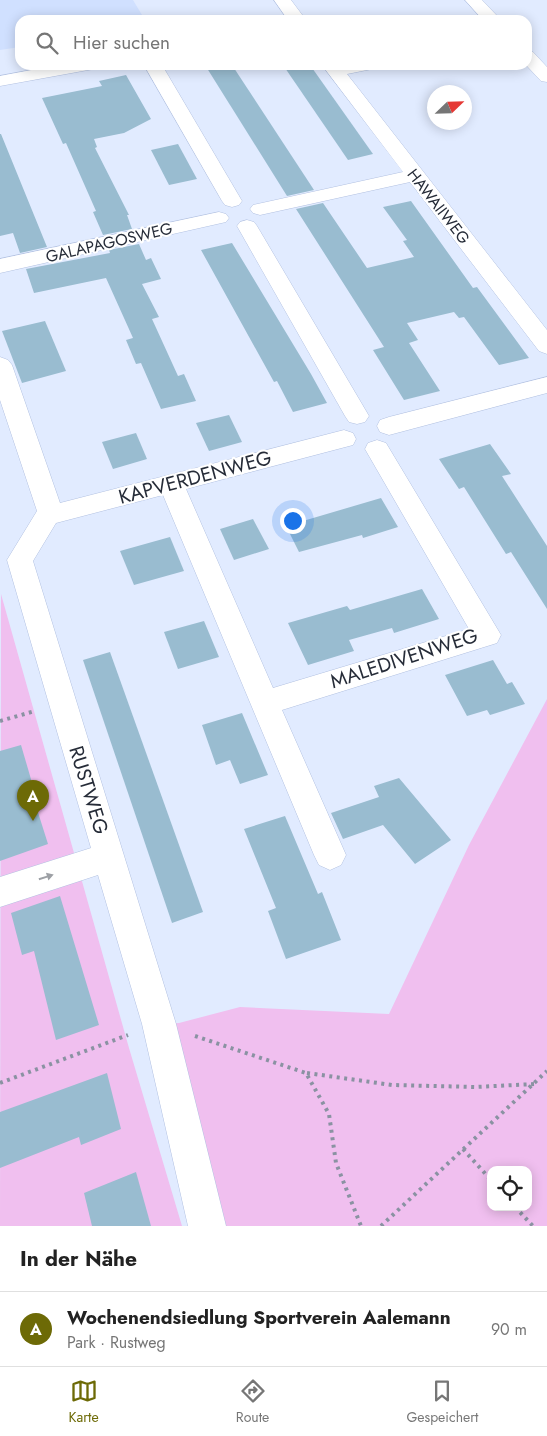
<!DOCTYPE html>
<html lang="de">
<head>
<meta charset="utf-8">
<style>
	:root { --surface:#fff; --page:#f6f6f6; --text:#222; --muted:#767676; --line:#e0e0e0; --accent:#6d6a06 }
	body { margin:0; font-family:Jost,sans-serif; background:var(--page); color:var(--text) }
	.controls { position:absolute; right:15px; bottom:15px; display:grid; overflow:hidden; border-radius:10px; box-shadow:0 2px 12px #0003 }
	.controls button { width:45px; height:45px; display:grid; place-items:center; padding:0; border:0; border-bottom:1px solid var(--line); background:var(--surface); color:var(--text); font:25px sans-serif }
	.compass { position:absolute; left:427px; top:85px; width:45px; height:45px; border-radius:50%; background:var(--surface); box-shadow:0 2px 12px #0003; rotate:67deg }
	.you { position:absolute; left:292px; top:520px; width:18px; height:18px; margin:-12px; border:4px solid #fff; border-radius:50%; background:#1a73e8; box-shadow:0 0 0 8px #1a73e833 }
	.badge { display:grid; place-items:center; width:32px; height:32px; border-radius:50%; background:var(--accent); color:#fff; font-size:16px; font-weight:700 }
	.pin { position:absolute; translate:-50% -41px; filter:drop-shadow(0 1px 2px #0008) }
	.pin::after { content:''; position:absolute; top:26px; width:18px; height:15px; background:inherit; clip-path:polygon(0 0,100% 0,50% 100%) }
	.list { margin:0; padding:0; list-style:none }
	h2 { display:flex; justify-content:space-between; align-items:center; height:65px; margin:0; padding:0 20px; font-size:21px }
	h2 small { font-size:16px; font-weight:400; color:var(--muted) }
	.list li { display:grid; grid-template-columns:32px 1fr auto; gap:15px; align-items:center; box-sizing:border-box; height:75px; padding:0 20px; border-top:1px solid var(--line) }
	.list b { display:block; font-size:19px; white-space:nowrap }
	.list p { margin:0; font-size:16px; white-space:nowrap; color:var(--muted) }
	.list em { font-size:16px; font-style:normal; color:var(--muted) }
	.icon { flex:none; width:28px; height:28px; fill:none; stroke:currentColor; stroke-width:2; stroke-linecap:round; stroke-linejoin:round }
	.map { position:relative; flex:none; width:547px; height:1226px; overflow:hidden }
	.search { position:absolute; background:var(--surface); box-shadow:0 2px 12px #0003; left:15px; right:15px; top:15px; height:55px; display:flex; align-items:center; gap:12px; box-sizing:border-box; padding:0 18px; border-radius:15px; color:var(--muted); font-size:19px }
	.sheet { height:140px; background:var(--surface) }
	nav { display:flex; justify-content:space-around; align-items:center; box-sizing:border-box; height:70px; border-top:1px solid var(--line); background:var(--surface); font-size:14px; color:var(--muted) }
	nav a { display:grid; justify-items:center; gap:2px }
	nav .on { color:var(--accent) }
	.map>svg:first-child { display:block }
	.built { fill:#d0e0ff }
	.green { fill:#f0bfef; fill-rule:evenodd }
	.building { fill:#99bcd0 }
	.lines { fill:none; stroke-linecap:round; stroke-linejoin:round }
	.minor-casing { stroke:#b2c1e1; stroke-width:1 }
	.path { stroke:#8a92a2; stroke-width:4; stroke-dasharray:3 4.5; stroke-linecap:butt }
	.minor { fill:#fff; fill-rule:evenodd }
	.oneway { fill:#9da0a5 }
	.labels { text-anchor:middle; stroke-width:4; stroke-linejoin:round; paint-order:stroke }
	.far-street-label { font-size:16px; fill:#262c38; stroke:#fff }
	.street-label { font-size:20px; fill:#262c38; stroke:#fff }
</style>
</head>
<body>
<div class="map">
<svg width="547" height="1226" viewBox="0 0 547 1226">
	<rect width="100%" height="100%" fill="#e1ebff"/>
	<!-- built -->
	<polygon class="built" points="0,0 133,0 145,20 20,20 20,47 0,50"/>
	<!-- green -->
	<g class="green">
		<polygon points="1,594 129,1048 182,1226 0,1226"/>
		<path d="M 547,699 L 547,1226 L 214,1226 L 159,1024 L 179,1023 L 240,1007 L 389,1014 L 469,845 ZM 491,1170 L 528,1170 L 528,1207 L 491,1207 Z"/>
	</g>
	<!-- building -->
	<g class="building">
		<polygon points="205,65 232,65 314,190 287,196"/>
		<polygon points="283,65 310,65 373,154 348,160"/>
		<polygon points="126,75 151,119 124,133 94,139 97,147 95,148 129,215 127,215 132,229 103,235 93,212 96,211 66,143 63,144 42,98 102,86 99,81"/>
		<polygon points="0,134 1,134 47,247 20,253 13,233 0,236"/>
		<polygon points="178,144 197,179 169,185 151,150"/>
		<polygon points="411,201 473,288 477,287 529,358 499,365 464,317 459,318 454,312 407,323 418,340 409,343 440,391 404,400 373,350 384,347 296,209 323,203 367,268 414,257 403,241 407,240 383,207"/>
		<polygon points="232,243 311,374 327,403 293,412 277,381 274,382 201,250"/>
		<polygon points="139,244 146,260 151,258 161,279 142,284 159,317 152,319 178,376 184,374 196,401 161,409 141,363 136,364 126,340 133,338 106,278 34,293 26,269 110,253 109,250"/>
		<polygon points="45,321 66,371 22,383 2,331"/>
		<polygon points="229,415 242,442 209,451 196,423"/>
		<polygon points="136,433 147,459 113,469 102,442"/>
		<polygon points="490,444 511,474 502,476 547,546 547,609 511,552 506,554 464,487 459,489 439,459"/>
		<polygon points="381,498 398,527 363,538 362,535 299,552 286,526"/>
		<polygon points="253,519 269,549 234,560 220,529"/>
		<polygon points="170,537 184,571 134,585 120,551"/>
		<polygon points="422,589 439,619 394,633 392,628 349,640 354,651 308,665 288,623 347,606 350,610"/>
		<polygon points="204,621 219,657 178,669 164,632"/>
		<polygon points="110,652 203,912 172,923 83,660"/>
		<polygon points="493,660 507,684 512,682 525,704 490,715 487,710 467,716 445,675"/>
		<polygon points="242,713 268,775 240,784 230,760 216,765 202,725"/>
		<polygon points="21,745 33,786 30,787 48,844 0,861 0,751"/>
		<polygon points="399,778 451,840 415,864 383,825 343,839 331,813 379,797 374,786"/>
		<polygon points="285,816 318,894 322,892 341,940 286,959 268,911 276,908 244,829"/>
		<polygon points="60,896 99,1025 56,1040 34,951 22,955 11,913"/>
		<polygon points="107,1073 121,1129 81,1145 79,1137 0,1168 0,1112"/>
		<polygon points="136,1172 151,1226 92,1226 84,1193"/>
	</g>
	<g class="lines">
		<!-- minor casing -->
		<g class="minor-casing">
			<g id="minor">
				<polygon points="274,0 291,0 306,20 288,20"/>
				<polygon points="465,0 482,0 501,20 483,20"/>
				<polygon points="527,51 533,52 547,67 547,82 541,81 526,65"/>
				<polygon points="58,65 97,65 94,69 88,70 0,86 0,76"/>
				<polygon points="144,65 162,65 242,201 239,205 232,207 225,205 222,201"/>
				<polygon points="322,65 375,65 372,69 347,74 547,330 547,354 539,351 410,182 260,215 253,213 250,209 253,205 403,172"/>
				<polygon points="219,212 226,214 229,218 226,222 0,273 0,259"/>
				<polygon points="247,220 254,222 257,226 369,416 365,422 357,424 349,422 345,416 237,226 240,222"/>
				<polygon points="0,357 8,360 12,365 60,503 344,430 353,433 356,439 353,445 186,489 273,688 469,629 365,449 368,443 377,440 386,443 501,635 497,643 282,710 346,855 341,865 330,870 319,865 314,855 163,495 56,523 33,561 176,1024 226,1226 188,1226 142,1024 98,875 0,907 0,877 91,848 7,560 37,511 0,400"/>
				<polygon points="547,377 547,393 389,435 380,432 377,426 380,420 389,417"/>
			</g>
		</g>
		<!-- path -->
		<g class="path">
			<polyline points="0,721 35,711"/>
			<polyline points="195,1036 306,1073 329,1114 336,1163 361,1226"/>
			<polyline points="307,1073 392,1085 475,1087 534,1084"/>
			<polyline points="0,1083 128,1035"/>
			<polyline points="463,1149 491,1180"/>
			<polyline points="515,1207 533,1226"/>
			<polyline points="381,1226 547,1071"/>
		</g>
		<!-- minor -->
		<use href="#minor" class="minor"/>
	</g>
	<!-- one-way arrows -->
	<defs><path id="oneway-solid" d="M-6-.8H1V-3.2L6.5 0L1 3.2V.8H-6Z" transform="scale(1.25)"/></defs>
	<use class="oneway" href="#oneway-solid" transform="translate(46 877) rotate(-18)"/>
	<g class="labels">
		<!-- far-street labels -->
		<g class="far-street-label">
			<text transform="translate(439 206) rotate(52)" y="6">HAWAIIWEG</text>
			<text transform="translate(109 242) rotate(-13)" y="6">GALAPAGOSWEG</text>
		</g>
		<!-- street labels -->
		<g class="street-label">
			<text transform="translate(195 477) rotate(-15)" y="7">KAPVERDENWEG</text>
			<text transform="translate(404 658) rotate(-18)" y="7">MALEDIVENWEG</text>
			<text transform="translate(89 790) rotate(73)" y="7">RUSTWEG</text>
		</g>
	</g>
</svg>
<div class="controls">
<button><svg class="icon" aria-label="locate" viewBox="0 0 24 24"><circle cx="12" cy="12" r="6"/><path d="M12 2v4M12 18v4M2 12h4M18 12h4"/></svg></button>
</div>
<svg class="compass" viewBox="-18 -18 36 36"><path d="M0-13l5 13h-10z" fill="#e53935"/><path d="M0 13l5-13h-10z" fill="#767676"/></svg>
<div class="you"></div>
<div class="pin badge" style="left:33px;top:821px">A</div>
<div class="search"><svg class="icon" aria-label="search" viewBox="0 0 24 24"><circle cx="10" cy="10" r="6"/><path d="M15 15l6 6"/></svg>Hier suchen</div>
</div>
<section class="sheet">
<h2>In der Nähe<small></small></h2>
<ul class="list">
<li><span class="badge">A</span><div><b>Wochenendsiedlung Sportverein Aalemann</b><p>Park · Rustweg</p></div><em>90 m</em></li>
</ul>
</section>
<nav>
<a class="on"><svg class="icon" aria-label="map" viewBox="0 0 24 24"><path d="M3 6l6-2 6 2 6-2v14l-6 2-6-2-6 2zM9 4v14M15 6v14"/></svg>Karte</a>
<a><svg class="icon" aria-label="directions" viewBox="0 0 24 24"><path d="M12 3l9 9-9 9-9-9zM9 14v-3h6M13 9l2 2-2 2"/></svg>Route</a>
<a><svg class="icon" aria-label="saved" viewBox="0 0 24 24"><path d="M7 4h10v16l-5-4-5 4z"/></svg>Gespeichert</a>
</nav>
</body>
</html>
